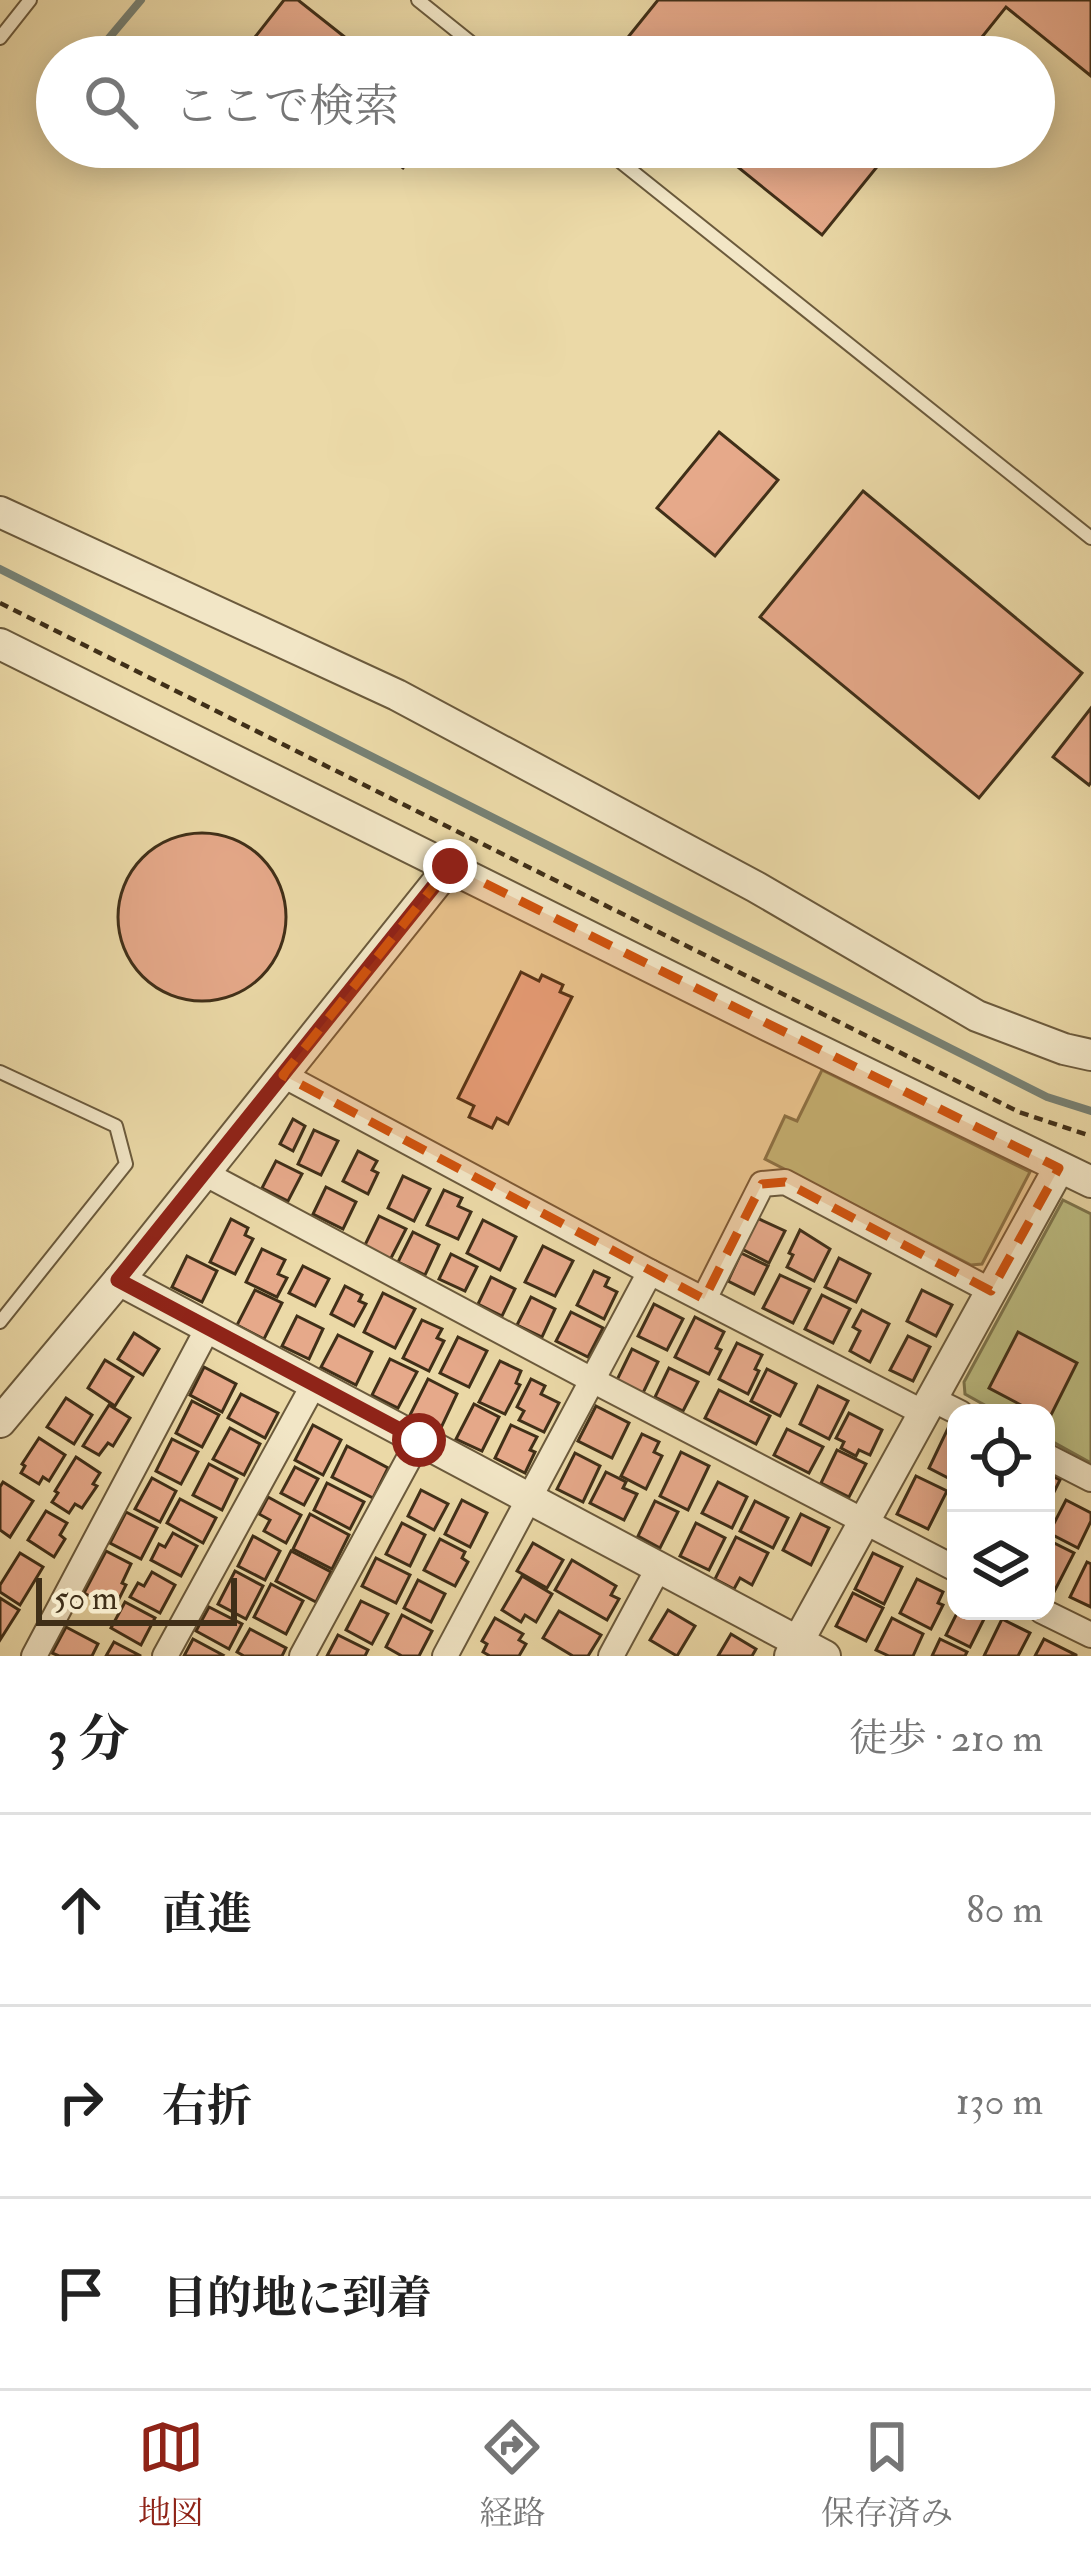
<!DOCTYPE html>
<html lang="ja">
<head>
<meta charset="utf-8">
<style>
	:root { --surface:#fff; --page:#f6f6f6; --text:#222; --muted:#767676; --line:#e0e0e0; --accent:#8f2418 }
	body { margin:0; font-family:"IM FELL Double Pica","Noto Serif JP",serif; background:var(--page); color:var(--text) }
	.controls { position:absolute; right:36px; bottom:36px; display:grid; overflow:hidden; border-radius:24px; box-shadow:0 6px 30px #0003 }
	.controls button { width:108px; height:108px; display:grid; place-items:center; padding:0; border:0; border-bottom:3px solid var(--line); background:var(--surface); color:var(--text); font:60px sans-serif }
	.scale { position:absolute; left:36px; bottom:30px; width:201px; box-sizing:border-box; padding-left:12px; border:6px solid #402f18; border-top:0; font-size:33px; line-height:42px; white-space:nowrap; color:#402f18; -webkit-text-stroke:9px #f2e6c6; paint-order:stroke }
	.stop { position:absolute; width:36px; height:36px; margin:-27px; border:9px solid #8f2418; border-radius:50%; background:#fff }
	.stop.end { background:#8f2418; border-color:#fff; box-shadow:0 3px 12px #0008 }
	.list { margin:0; padding:0; list-style:none }
	h2 { display:flex; justify-content:space-between; align-items:center; height:156px; margin:0; padding:0 48px; font-size:51px }
	h2 small { font-size:39px; font-weight:400; color:var(--muted) }
	.list li { display:grid; grid-template-columns:78px 1fr auto; gap:36px; align-items:center; box-sizing:border-box; height:192px; padding:0 48px; border-top:3px solid var(--line) }
	.list b { display:block; font-size:45px; white-space:nowrap }
	.list em { font-size:39px; font-style:normal; color:var(--muted) }
	.icon { flex:none; width:66px; height:66px; fill:none; stroke:currentColor; stroke-width:2; stroke-linecap:round; stroke-linejoin:round }
	.map { position:relative; flex:none; width:1091px; height:1656px; overflow:hidden }
	.search { position:absolute; background:var(--surface); box-shadow:0 6px 30px #0003; left:36px; right:36px; top:36px; height:132px; display:flex; align-items:center; gap:30px; box-sizing:border-box; padding:0 42px; border-radius:66px; color:var(--muted); font-size:45px }
	.sheet { height:732px; background:var(--surface) }
	nav { display:flex; justify-content:space-around; align-items:center; box-sizing:border-box; height:168px; border-top:3px solid var(--line); background:var(--surface); font-size:33px; color:var(--muted) }
	nav a { display:grid; justify-items:center; gap:6px }
	nav .on { color:var(--accent) }
	.map>svg:first-child { display:block }
	.green { fill:#bdbe83; stroke:#7e764e; stroke-width:3 }
	.lines { fill:none; stroke-linecap:round; stroke-linejoin:round }
	.stream { stroke:#778174; stroke-width:8 }
	.building { fill:#e6a98a; stroke:#402f18; stroke-width:3 }
	.service-casing { stroke:#6b5a3c; stroke-width:16 }
	.minor-casing { stroke:#6b5a3c; stroke-width:28 }
	.tertiary-casing { stroke:#6b5a3c; stroke-width:34 }
	.path { stroke:#402f18; stroke-width:4.5; stroke-dasharray:9 6; stroke-linecap:butt }
	.service { stroke:#f2e6c6; stroke-width:12 }
	.minor { stroke:#f2e6c6; stroke-width:24 }
	.tertiary { stroke:#f2e6c6; stroke-width:30 }
	.route { stroke:#8f2418; stroke-width:15 }
	.marked { fill:#cf530e; fill-opacity:0.2; stroke:#cf530e; stroke-width:9; stroke-dasharray:24 15; stroke-linejoin:round }
</style>
</head>
<body>
<div class="map">
<svg width="1091" height="1656" viewBox="0 0 1091 1656">
	<rect width="100%" height="100%" fill="#ebd9a7"/>
	<filter id="stains"><feTurbulence type="fractalNoise" baseFrequency=".00167" numOctaves="4"/><feColorMatrix values="0 0 0 0 .2 0 0 0 0 .09 0 0 0 0 .02 0 0 0 .5 -.17"/></filter>
	<radialGradient id="worn" r=".72"><stop offset=".6" stop-color="#630" stop-opacity="0"/><stop offset="1" stop-color="#630" stop-opacity=".3"/></radialGradient>
	<!-- green -->
	<g class="green">
		<polygon points="822,1070 1030,1172 982,1264 971,1265 765,1159 785,1116 797,1121"/>
		<polygon points="1063,1200 1091,1214 1091,1463 1046,1438 1046,1413 999,1413 965,1394 964,1382"/>
	</g>
	<g class="lines">
		<!-- stream -->
		<g class="stream">
			<polyline points="93,57 141,0"/>
			<polyline points="0,569 1047,1097 1091,1111"/>
		</g>
	</g>
	<!-- building -->
	<g class="building">
		<polygon points="284,0 298,0 370,57 261,57 248,46"/>
		<polygon points="658,0 1091,0 1091,76 1006,7 966,57 612,57"/>
		<polygon points="376,147 419,147 403,168"/>
		<polygon points="713,147 893,147 822,235"/>
		<polygon points="719,432 778,480 715,556 657,508"/>
		<polygon points="863,491 1082,673 979,798 760,617"/>
		<polygon points="1091,708 1091,782 1089,785 1053,757"/>
		<circle cx="202" cy="917" r="84"/>
		<polygon points="521,972 539,981 542,975 563,985 560,992 572,997 508,1124 497,1118 492,1128 469,1117 474,1106 458,1098"/>
		<polygon points="293,1119 305,1126 293,1151 280,1144"/>
		<polygon points="314,1130 338,1141 321,1175 298,1164"/>
		<polygon points="358,1151 377,1161 372,1170 378,1173 368,1194 343,1181"/>
		<polygon points="276,1161 302,1174 288,1201 262,1188"/>
		<polygon points="403,1176 430,1189 414,1221 388,1208"/>
		<polygon points="326,1187 356,1202 343,1229 313,1214"/>
		<polygon points="444,1190 462,1198 458,1206 471,1212 458,1239 427,1225"/>
		<polygon points="379,1216 406,1229 389,1262 363,1249"/>
		<polygon points="757,1218 785,1231 769,1263 742,1249"/>
		<polygon points="231,1219 248,1228 245,1235 253,1239 235,1274 210,1262"/>
		<polygon points="483,1220 516,1237 500,1270 467,1253"/>
		<polygon points="800,1230 830,1249 814,1281 787,1267 793,1255 789,1253"/>
		<polygon points="413,1232 439,1245 425,1275 398,1262"/>
		<polygon points="543,1246 573,1261 555,1296 525,1282"/>
		<polygon points="262,1249 285,1260 278,1274 287,1278 277,1297 246,1282"/>
		<polygon points="741,1253 768,1266 754,1294 728,1281"/>
		<polygon points="451,1254 477,1267 465,1291 439,1279"/>
		<polygon points="187,1256 217,1271 202,1302 172,1287"/>
		<polygon points="839,1258 870,1274 856,1302 825,1287"/>
		<polygon points="303,1266 329,1279 315,1306 289,1293"/>
		<polygon points="594,1271 609,1278 605,1286 617,1292 604,1319 577,1305"/>
		<polygon points="780,1275 810,1289 793,1323 763,1308"/>
		<polygon points="491,1277 515,1289 502,1316 478,1304"/>
		<polygon points="345,1286 362,1295 359,1301 366,1304 354,1326 331,1314"/>
		<polygon points="255,1290 282,1303 264,1339 237,1325"/>
		<polygon points="922,1290 952,1305 936,1336 907,1321"/>
		<polygon points="383,1293 415,1309 395,1348 364,1332"/>
		<polygon points="822,1295 850,1309 833,1343 805,1329"/>
		<polygon points="531,1297 555,1309 542,1337 517,1325"/>
		<polygon points="654,1304 683,1319 667,1350 638,1336"/>
		<polygon points="862,1310 889,1324 870,1362 850,1351 860,1331 853,1327"/>
		<polygon points="571,1312 603,1328 588,1357 556,1341"/>
		<polygon points="297,1316 323,1329 309,1359 282,1346"/>
		<polygon points="695,1317 724,1332 716,1348 721,1350 709,1374 675,1357"/>
		<polygon points="422,1320 442,1329 437,1338 444,1341 429,1371 403,1358"/>
		<polygon points="1018,1332 1077,1363 1049,1419 1046,1413 1036,1413 989,1388"/>
		<polygon points="134,1333 159,1349 143,1375 118,1359"/>
		<polygon points="338,1335 372,1352 356,1385 321,1367"/>
		<polygon points="908,1336 930,1347 913,1381 890,1370"/>
		<polygon points="458,1337 487,1351 469,1387 440,1373"/>
		<polygon points="737,1343 762,1355 755,1369 759,1371 748,1394 719,1379"/>
		<polygon points="632,1349 658,1362 641,1397 615,1384"/>
		<polygon points="390,1359 417,1372 398,1408 372,1395"/>
		<polygon points="105,1360 133,1377 115,1406 88,1388"/>
		<polygon points="500,1361 521,1371 516,1383 520,1385 505,1414 479,1402"/>
		<polygon points="204,1367 236,1384 222,1412 190,1395"/>
		<polygon points="669,1368 698,1382 683,1411 655,1397"/>
		<polygon points="767,1369 796,1384 780,1416 751,1401"/>
		<polygon points="428,1379 457,1394 440,1430 410,1415"/>
		<polygon points="531,1379 545,1386 541,1394 559,1403 544,1432 519,1420 524,1411 517,1407"/>
		<polygon points="818,1386 848,1401 829,1439 800,1424"/>
		<polygon points="719,1390 770,1416 756,1444 705,1418"/>
		<polygon points="241,1394 278,1413 265,1438 228,1418"/>
		<polygon points="66,1398 92,1415 74,1444 47,1427"/>
		<polygon points="192,1401 219,1415 202,1447 176,1433"/>
		<polygon points="474,1404 499,1417 482,1451 456,1439"/>
		<polygon points="109,1405 130,1418 113,1446 108,1443 99,1455 83,1446"/>
		<polygon points="596,1406 629,1423 612,1458 578,1441"/>
		<polygon points="849,1413 882,1430 870,1455 859,1450 856,1456 841,1448 844,1442 836,1438"/>
		<polygon points="950,1424 956,1427 956,1482 929,1468"/>
		<polygon points="313,1425 341,1440 323,1475 295,1460"/>
		<polygon points="511,1425 537,1437 530,1450 535,1452 525,1473 495,1458"/>
		<polygon points="230,1428 260,1444 244,1475 213,1459"/>
		<polygon points="787,1429 823,1447 809,1473 774,1455"/>
		<polygon points="642,1434 659,1442 654,1452 662,1456 646,1489 621,1476"/>
		<polygon points="39,1438 65,1455 49,1481 43,1477 39,1484 21,1473 25,1466 22,1464"/>
		<polygon points="172,1439 198,1452 181,1484 156,1471"/>
		<polygon points="347,1446 388,1468 373,1498 332,1477"/>
		<polygon points="837,1450 866,1464 849,1497 821,1483"/>
		<polygon points="681,1452 709,1466 688,1510 660,1496"/>
		<polygon points="575,1453 600,1466 583,1502 557,1489"/>
		<polygon points="76,1457 100,1473 93,1484 97,1486 82,1508 75,1504 69,1513 52,1502 58,1493 55,1491"/>
		<polygon points="209,1464 237,1479 222,1510 193,1495"/>
		<polygon points="295,1467 318,1479 304,1505 281,1493"/>
		<polygon points="606,1472 626,1482 623,1488 637,1494 624,1520 590,1503"/>
		<polygon points="1046,1473 1060,1480 1046,1508"/>
		<polygon points="916,1476 947,1491 928,1529 897,1514"/>
		<polygon points="152,1478 176,1491 160,1522 135,1509"/>
		<polygon points="3,1482 33,1501 10,1537 0,1530 0,1487"/>
		<polygon points="718,1482 747,1497 732,1528 702,1513"/>
		<polygon points="327,1483 364,1502 350,1529 314,1510"/>
		<polygon points="421,1490 448,1504 434,1530 408,1516"/>
		<polygon points="268,1497 301,1515 286,1543 264,1531 270,1520 259,1514"/>
		<polygon points="180,1499 216,1518 203,1543 167,1523"/>
		<polygon points="462,1500 487,1513 470,1547 445,1534"/>
		<polygon points="1066,1500 1091,1513 1091,1521 1078,1548 1049,1533"/>
		<polygon points="655,1501 678,1512 660,1548 638,1536"/>
		<polygon points="755,1501 788,1518 773,1548 740,1531"/>
		<polygon points="46,1511 67,1523 60,1535 65,1539 54,1557 28,1540"/>
		<polygon points="126,1512 157,1528 141,1559 110,1543"/>
		<polygon points="310,1514 349,1535 332,1569 293,1549"/>
		<polygon points="801,1514 829,1528 811,1565 783,1550"/>
		<polygon points="402,1523 425,1535 410,1566 386,1554"/>
		<polygon points="696,1523 725,1538 709,1570 680,1556"/>
		<polygon points="173,1533 197,1546 181,1576 151,1560 159,1544 165,1547"/>
		<polygon points="253,1536 280,1551 265,1580 238,1566"/>
		<polygon points="736,1537 768,1553 752,1585 740,1578 734,1589 715,1579"/>
		<polygon points="440,1539 465,1552 462,1558 468,1562 455,1586 424,1570"/>
		<polygon points="1046,1539 1074,1553 1054,1592 1046,1588"/>
		<polygon points="533,1543 563,1560 547,1588 517,1571"/>
		<polygon points="106,1551 131,1564 122,1583 126,1585 114,1609 84,1593"/>
		<polygon points="291,1551 331,1572 316,1602 276,1581"/>
		<polygon points="20,1553 43,1567 20,1605 0,1592 0,1585"/>
		<polygon points="873,1553 902,1567 884,1604 855,1589"/>
		<polygon points="376,1558 410,1575 396,1603 362,1586"/>
		<polygon points="572,1560 616,1586 611,1595 619,1599 607,1620 555,1590"/>
		<polygon points="1087,1562 1091,1564 1091,1607 1070,1597"/>
		<polygon points="235,1571 263,1586 246,1619 218,1604"/>
		<polygon points="152,1572 175,1585 160,1613 130,1597 138,1583 144,1586"/>
		<polygon points="522,1576 552,1594 536,1622 525,1615 521,1622 502,1610"/>
		<polygon points="917,1579 943,1592 938,1603 943,1605 931,1629 900,1613"/>
		<polygon points="418,1580 445,1594 431,1622 404,1608"/>
		<polygon points="271,1584 303,1601 286,1634 254,1617"/>
		<polygon points="853,1593 883,1608 866,1641 836,1626"/>
		<polygon points="0,1598 19,1610 0,1640"/>
		<polygon points="361,1601 388,1614 372,1644 346,1630"/>
		<polygon points="125,1602 155,1618 141,1645 111,1628"/>
		<polygon points="209,1607 242,1624 229,1649 196,1631"/>
		<polygon points="668,1610 695,1626 677,1656 650,1640"/>
		<polygon points="559,1611 601,1635 588,1656 573,1656 543,1638"/>
		<polygon points="958,1611 987,1613 970,1647 946,1635"/>
		<polygon points="402,1615 432,1631 419,1656 402,1656 386,1647"/>
		<polygon points="495,1618 523,1634 519,1640 526,1644 519,1656 490,1656 483,1652 487,1644 482,1641"/>
		<polygon points="892,1618 923,1634 913,1656 889,1656 876,1650"/>
		<polygon points="1002,1619 1030,1633 1018,1656 984,1656"/>
		<polygon points="66,1627 98,1644 92,1656 59,1656 52,1653"/>
		<polygon points="250,1629 286,1648 282,1656 244,1656 237,1652"/>
		<polygon points="731,1634 756,1649 752,1656 718,1656"/>
		<polygon points="338,1635 368,1650 365,1656 327,1656"/>
		<polygon points="193,1639 223,1655 222,1656 184,1656"/>
		<polygon points="940,1639 967,1652 965,1656 932,1656"/>
		<polygon points="1044,1639 1076,1655 1076,1656 1035,1656"/>
		<polygon points="114,1642 141,1656 106,1656"/>
	</g>
	<g class="lines">
		<!-- service casing -->
		<g class="service-casing">
			<g id="service">
				<polyline points="418,0 489,57"/>
				<polyline points="0,38 30,0"/>
				<polyline points="602,147 1091,538"/>
				<polyline points="0,1072 116,1126 126,1164 0,1322"/>
			</g>
		</g>
		<!-- minor casing -->
		<g class="minor-casing">
			<g id="minor">
				<polyline points="283,1075 650,1272 924,1413"/>
				<polyline points="204,1173 592,1380 956,1569"/>
				<polyline points="704,1299 762,1184 785,1182 991,1291"/>
				<polyline points="932,1399 960,1413"/>
				<polyline points="1046,1456 1091,1479"/>
				<polyline points="1042,1611 1091,1635"/>
				<polyline points="34,1656 208,1328"/>
				<polyline points="165,1656 314,1384"/>
				<polyline points="302,1656 419,1440"/>
				<polyline points="445,1656 650,1272"/>
				<polyline points="611,1656 659,1567"/>
			</g>
		</g>
		<!-- tertiary casing -->
		<g class="tertiary-casing">
			<g id="tertiary">
				<polyline points="0,512 397,695 756,887 977,1016 1064,1049 1091,1055"/>
				<polyline points="0,644 765,1024 1091,1182"/>
				<polyline points="119,1280 825,1656"/>
				<polyline points="0,1422 119,1280 450,866"/>
				<polyline points="790,1656 1059,1168"/>
			</g>
		</g>
		<!-- path -->
		<polyline class="path" points="0,603 1019,1112 1091,1136"/>
		<!-- service -->
		<use href="#service" class="service"/>
		<!-- minor -->
		<use href="#minor" class="minor"/>
		<!-- tertiary -->
		<use href="#tertiary" class="tertiary"/>
	</g>
	<g class="lines">
		<!-- route -->
		<polyline class="route" points="419,1440 118,1280 450,866"/>
	</g>
	<!-- marked area -->
	<path class="marked" d="M 450,866 L 1059,1168 L 991,1291 L 785,1182 L 762,1184 L 704,1299 L 283,1075 Z"/>
	<rect width="100%" height="100%" filter="url(#stains)"/>
	<rect width="100%" height="100%" fill="url(#worn)"/>
</svg>
<div class="controls">
<button><svg class="icon" aria-label="locate" viewBox="0 0 24 24"><circle cx="12" cy="12" r="6"/><path d="M12 2v4M12 18v4M2 12h4M18 12h4"/></svg></button>
<button><svg class="icon" aria-label="layers" viewBox="0 0 24 24"><path d="M12 4l9 5-9 5-9-5zM3 14l9 5 9-5"/></svg></button>
</div>
<div class="scale">50 m</div>
<div class="stop" style="left:419px;top:1440px"></div>
<div class="stop end" style="left:450px;top:866px"></div>
<div class="search"><svg class="icon" aria-label="search" viewBox="0 0 24 24"><circle cx="10" cy="10" r="6"/><path d="M15 15l6 6"/></svg>ここで検索</div>
</div>
<section class="sheet">
<h2>3 分<small>徒歩 · 210 m</small></h2>
<ul class="list">
<li><svg class="icon" aria-label="ahead" viewBox="0 0 24 24"><path d="M12 20V5M6 11l6-6 6 6"/></svg><div><b>直進</b></div><em>80 m</em></li>
<li><svg class="icon" aria-label="right" viewBox="0 0 24 24"><path d="M7 20v-9h11M14 6l5 5-5 5"/></svg><div><b>右折</b></div><em>130 m</em></li>
<li><svg class="icon" aria-label="arrive" viewBox="0 0 24 24"><path d="M6 21V4h12l-3 4 3 4H6"/></svg><div><b>目的地に到着</b></div></li>
</ul>
</section>
<nav>
<a class="on"><svg class="icon" aria-label="map" viewBox="0 0 24 24"><path d="M3 6l6-2 6 2 6-2v14l-6 2-6-2-6 2zM9 4v14M15 6v14"/></svg>地図</a>
<a><svg class="icon" aria-label="directions" viewBox="0 0 24 24"><path d="M12 3l9 9-9 9-9-9zM9 14v-3h6M13 9l2 2-2 2"/></svg>経路</a>
<a><svg class="icon" aria-label="saved" viewBox="0 0 24 24"><path d="M7 4h10v16l-5-4-5 4z"/></svg>保存済み</a>
</nav>
</body>
</html>
